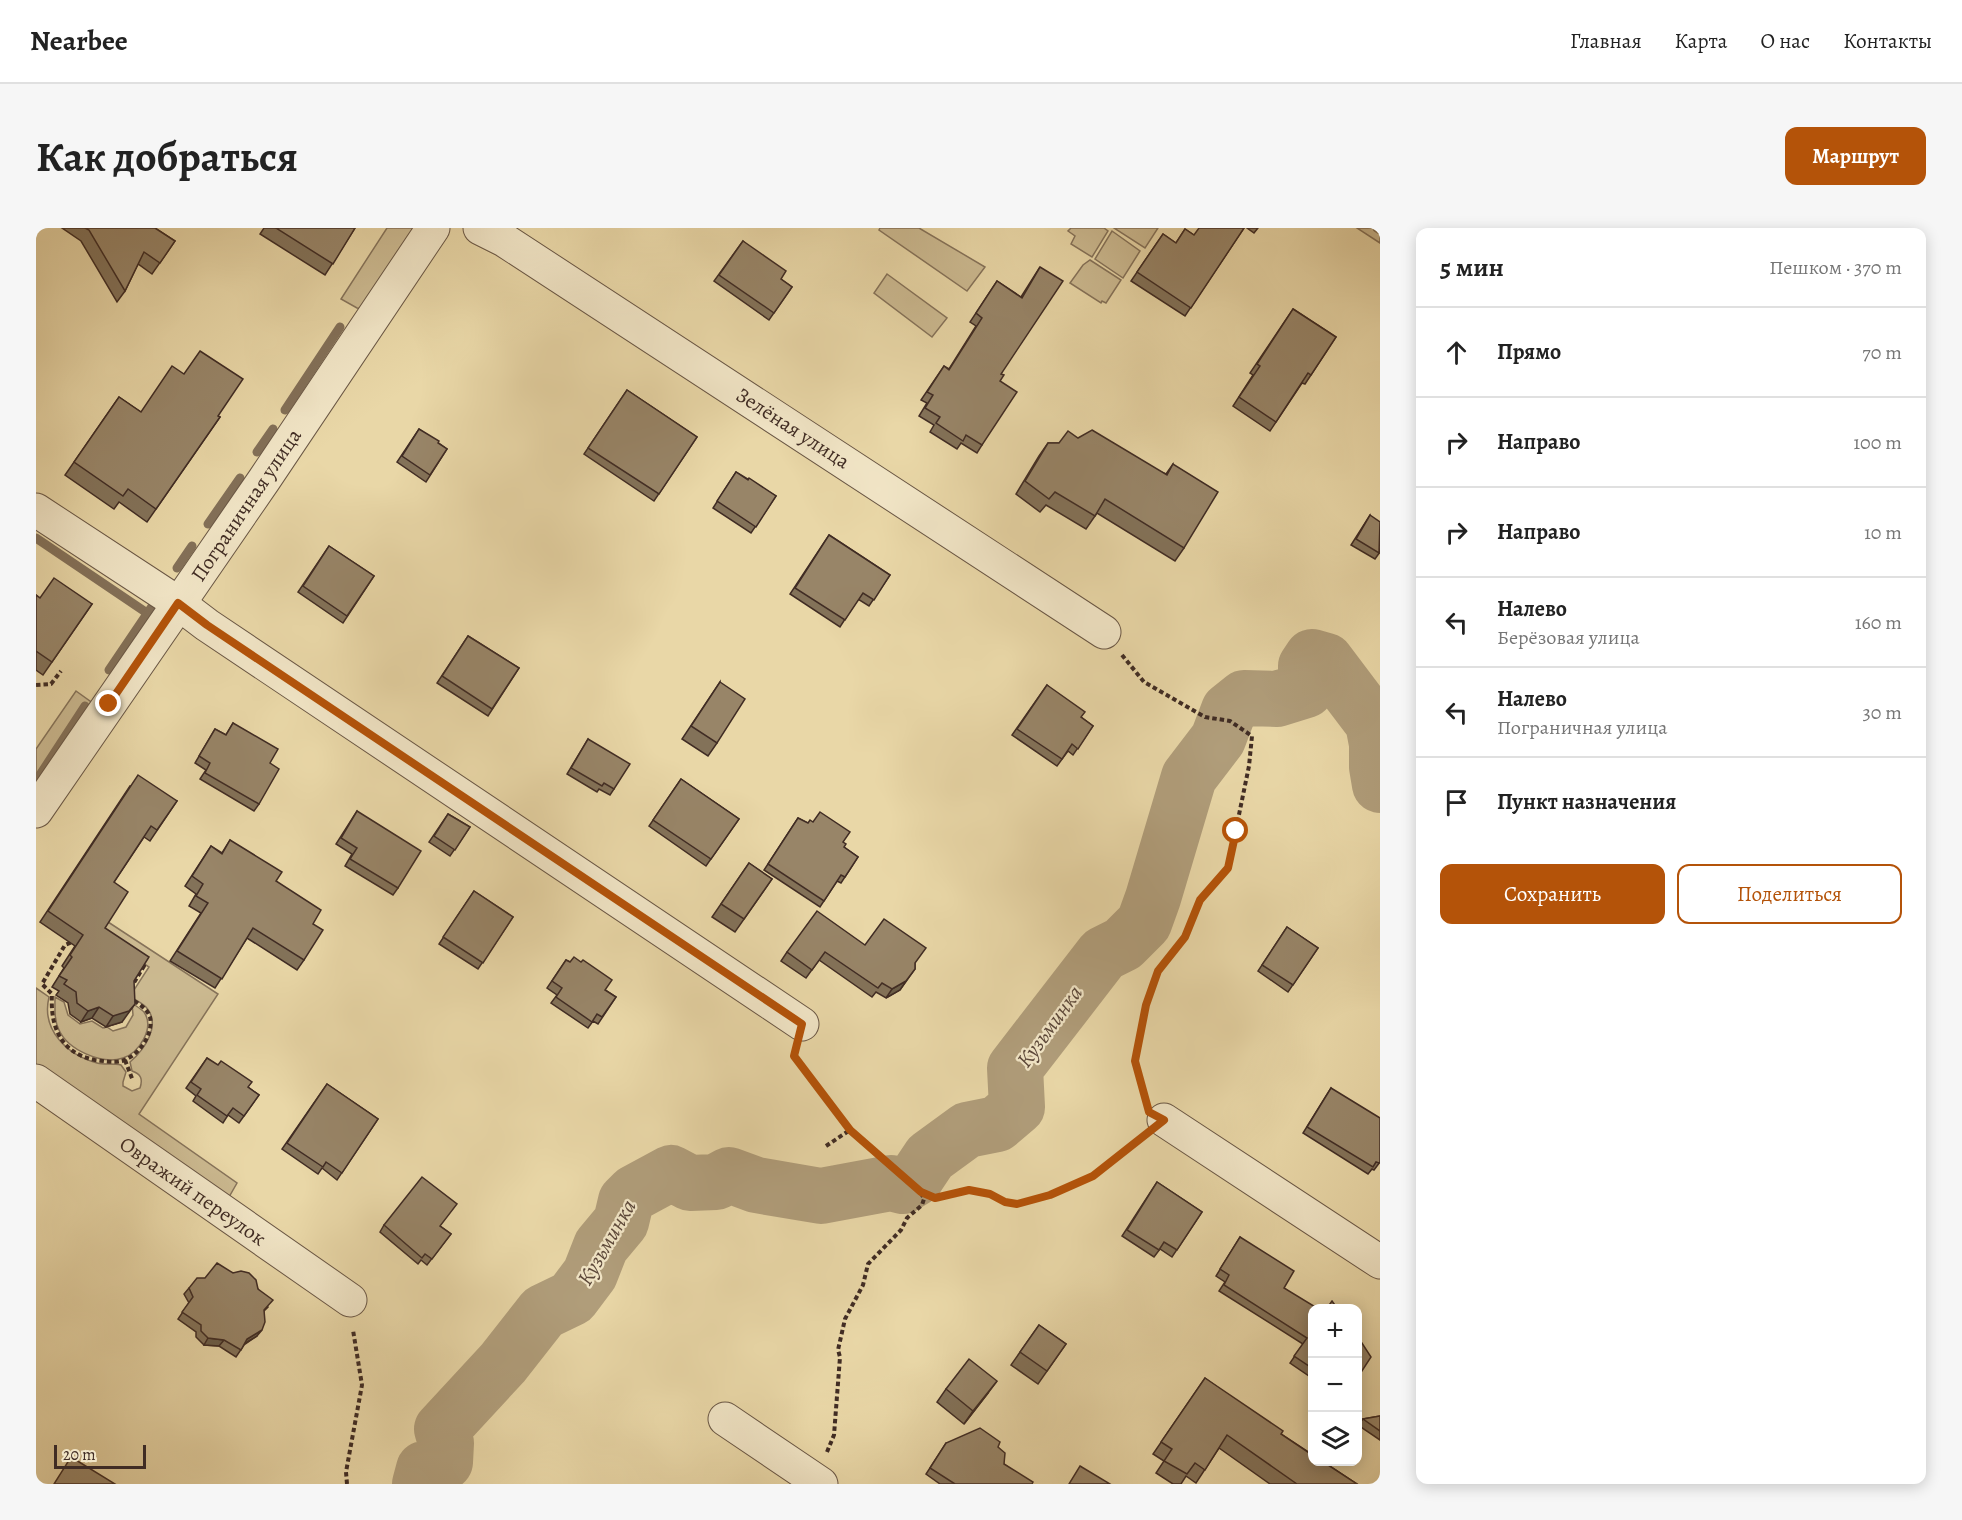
<!DOCTYPE html>
<html lang="ru">
<head>
<meta charset="utf-8">
<style>
	:root { --surface:#fff; --page:#f6f6f6; --text:#222; --muted:#767676; --line:#e0e0e0; --accent:#b45309 }
	body { margin:0; font-family:Alegreya,serif; background:var(--page); color:var(--text) }
	.controls { position:absolute; right:18px; bottom:18px; display:grid; overflow:hidden; border-radius:12px; box-shadow:0 3px 15px #0003 }
	.controls button { width:54px; height:54px; display:grid; place-items:center; padding:0; border:0; border-bottom:2px solid var(--line); background:var(--surface); color:var(--text); font:30px sans-serif }
	.scale { position:absolute; left:18px; bottom:15px; width:92px; box-sizing:border-box; padding-left:6px; border:3px solid #402c24; border-top:0; font-size:16px; line-height:21px; white-space:nowrap; color:#402c24; -webkit-text-stroke:4px #f1e5c6; paint-order:stroke }
	.stop { position:absolute; width:18px; height:18px; margin:-14px; border:4px solid #b45309; border-radius:50%; background:#fff }
	.stop.end { background:#b45309; border-color:#fff; box-shadow:0 2px 6px #0008 }
	.list { margin:0; padding:0; list-style:none }
	h2 { display:flex; justify-content:space-between; align-items:center; height:78px; margin:0; padding:0 24px; font-size:26px }
	h2 small { font-size:20px; font-weight:400; color:var(--muted) }
	.list li { display:grid; grid-template-columns:39px 1fr auto; gap:18px; align-items:center; box-sizing:border-box; height:90px; padding:0 24px; border-top:2px solid var(--line) }
	.list b { display:block; font-size:22px; white-space:nowrap }
	.list p { margin:0; font-size:20px; white-space:nowrap; color:var(--muted) }
	.list em { font-size:20px; font-style:normal; color:var(--muted) }
	.actions { display:flex; gap:12px; padding:18px 24px }
	.actions a { flex:1; padding:14px 0; border:2px solid var(--accent); border-radius:12px; text-align:center; font-size:21px; color:var(--accent) }
	.actions .main { background:var(--accent); color:#fff }
	.icon { flex:none; width:33px; height:33px; fill:none; stroke:currentColor; stroke-width:2; stroke-linecap:round; stroke-linejoin:round }
	.map { position:relative; flex:none; width:1344px; height:1256px; overflow:hidden; border-radius:12px }
	header { display:flex; align-items:center; gap:36px; box-sizing:border-box; height:84px; padding:0 30px; background:var(--surface); border-bottom:2px solid var(--line) }
	header strong { font-size:28px }
	nav { display:flex; gap:33px; margin-inline-start:auto; font-size:21px }
	.intro { display:flex; align-items:center; justify-content:space-between; box-sizing:border-box; height:144px; padding:0 36px }
	h1 { margin:0; font-size:42px }
	.button { padding:15px 27px; border-radius:12px; background:var(--accent); color:#fff; font-size:21px; font-weight:700 }
	main { display:flex; gap:36px; padding:0 36px }
	aside { flex:1; background:var(--surface); border-radius:12px; box-shadow:0 3px 15px #0003 }
	.map>svg:first-child { display:block }
	.green { fill:#ccba91; stroke:#86735a; stroke-width:1.5 }
	.lines { fill:none; stroke-linecap:round; stroke-linejoin:round }
	.stream { stroke:#837058; stroke-width:9 }
	.river { stroke:#b09d7a; stroke-width:56 }
	.street-casing { stroke:#6a5745; stroke-width:35 }
	.path { stroke:#402c24; stroke-width:4; stroke-dasharray:4.5 3; stroke-linecap:butt }
	.street { stroke:#f1e5c6; stroke-width:33 }
	.wall { fill:#837259; stroke:#402c24; stroke-width:1.5 }
	.shaded-wall { fill:#6a5d49; stroke:#402c24; stroke-width:1.5 }
	.building { fill:#988568; stroke:#402c24; stroke-width:1.5 }
	.route { stroke:#b45309; stroke-width:8 }
	.labels { text-anchor:middle; stroke-width:4.5; stroke-linejoin:round; paint-order:stroke }
	.street-label { font-size:21px; fill:#402c24; stroke:#f1e5c6 }
	.water-label { font-size:22px; font-style:italic; fill:#5c483a; stroke:#f1e5c6 }
</style>
</head>
<body>
<header>
<strong>Nearbee</strong>
<nav><a>Главная</a><a>Карта</a><a>О нас</a><a>Контакты</a></nav>
</header>
<div class="intro"><h1>Как добраться</h1><a class="button">Маршрут</a></div>
<main>
<div class="map">
<svg width="1344" height="1256" viewBox="0 0 1344 1256">
	<rect width="100%" height="100%" fill="#e9d7a7"/>
	<filter id="stains"><feTurbulence type="fractalNoise" baseFrequency=".00333" numOctaves="4"/><feColorMatrix values="0 0 0 0 .2 0 0 0 0 .09 0 0 0 0 .02 0 0 0 .5 -.17"/></filter>
	<radialGradient id="worn" r=".72"><stop offset=".6" stop-color="#630" stop-opacity="0"/><stop offset="1" stop-color="#630" stop-opacity=".3"/></radialGradient>
	<!-- green -->
	<g class="green">
		<polygon points="351,0 384,0 332,82 321,80 305,71"/>
		<polygon points="844,0 883,0 949,39 931,63 843,2"/>
		<polygon points="1035,0 1068,0 1072,3 1056,29 1035,16 1039,8 1032,3"/>
		<polygon points="1078,0 1122,0 1109,20"/>
		<polygon points="1321,0 1338,0 1344,4 1344,15"/>
		<polygon points="1076,3 1104,23 1087,50 1059,31"/>
		<polygon points="1054,32 1085,52 1070,75 1066,73 1065,75 1034,55 1047,37"/>
		<polygon points="851,46 911,90 896,109 838,65"/>
		<polygon points="40,463 58,476 0,558 0,521"/>
		<path d="M 69,692 L 182,766 L 103,886 L 201,955 L 189,976 L 0,845 L 0,760 L 13,769 C 5,802 31,827 61,835 C 69,837 77,835 85,837 L 90,844 L 87,854 L 87,858 L 96,863 L 104,860 C 107,851 105,846 96,843 L 94,834 C 108,822 126,797 110,779 C 106,775 99,772 94,768 L 113,739 L 61,705 Z"/>
		<path d="M 19,769 L 28,774 L 32,787 L 44,796 L 56,793 L 67,800 L 71,799 L 77,803 L 90,799 L 97,787 L 96,775 C 100,778 105,781 108,784 C 119,800 103,825 87,830 C 66,837 32,822 23,802 C 18,792 19,780 19,769 Z"/>
	</g>
	<g class="lines">
		<!-- stream -->
		<g class="stream">
			<polyline points="1341,0 1344,2"/>
			<polyline points="249,182 304,99"/>
			<polyline points="221,224 237,201"/>
			<polyline points="172,296 204,250"/>
			<polyline points="0,310 111,385"/>
			<polyline points="141,340 156,318"/>
			<polyline points="73,442 119,374"/>
			<polyline points="0,553 49,478"/>
		</g>
		<!-- river -->
		<polyline class="river" points="384,1256 388,1241 398,1239 409,1234 410,1215 406,1201 467,1135 507,1084 536,1070 554,1046 565,1018 585,994 590,973 598,965 635,945 654,955 680,954 693,947 720,957 785,968 855,955 867,958 880,950 894,929 931,902 961,896 981,879 979,840 1067,726 1087,716 1108,695 1117,670 1153,549 1182,511 1193,482 1208,470 1241,471 1270,462 1270,438 1276,429 1290,433 1337,495 1341,516 1341,539 1344,557"/>
		<!-- street casing -->
		<g class="street-casing">
			<g id="street">
				<polyline points="444,0 468,12 1068,404"/>
				<polyline points="0,282 142,375 171,397 766,796"/>
				<polyline points="0,583 228,252 397,0"/>
				<polyline points="0,853 314,1072"/>
				<polyline points="1128,892 1344,1034"/>
				<polyline points="689,1191 785,1256"/>
			</g>
		</g>
		<!-- path -->
		<g class="path">
			<polyline points="1086,427 1108,454 1169,489 1194,493 1216,508 1213,538 1192,640 1164,672 1149,709 1122,743 1110,777 1099,833 1109,869"/>
			<polyline points="0,457 15,456 25,443"/>
			<path d="M 51,701 L 108,738 L 90,768 C 98,773 111,779 114,789 C 118,807 102,828 86,833 C 77,835 68,833 59,832 C 24,825 14,798 16,766 L 6,756 L 29,717 L 46,710 Z"/>
			<polyline points="758,826 758,828 814,902 885,964 899,971 933,962 954,966 969,974 981,976 1014,967 1057,948 1103,911"/>
			<polyline points="89,832 97,853"/>
			<polyline points="790,918 814,902"/>
			<polyline points="791,1224 798,1207 804,1129 802,1122 809,1091 827,1057 832,1036 865,1002 871,990 886,977 888,971 885,965"/>
			<polyline points="311,1256 310,1244 326,1157 317,1102"/>
		</g>
		<!-- street -->
		<use href="#street" class="street"/>
	</g>
	<!-- wall -->
	<g class="wall">
		<polygon points="26,0 119,0 139,13 116,46 102,36 89,63 81,74 45,13"/>
		<polygon points="228,0 319,0 289,47 224,6"/>
		<polygon points="1208,0 1149,88 1095,53 1127,6 1140,15 1149,1 1158,7"/>
		<polygon points="1211,0 1222,0 1218,5"/>
		<polygon points="707,13 745,51 756,59 733,92 678,53"/>
		<polygon points="1004,39 965,146 946,217 941,225 925,215 921,221 894,204 898,197 883,188 891,175 885,172 908,138 913,141 940,98 934,94 961,53 985,69"/>
		<polygon points="1257,81 1300,109 1269,156 1266,155 1234,203 1197,178 1217,147 1214,145"/>
		<polygon points="591,162 661,209 618,273 548,226"/>
		<polygon points="83,169 105,184 182,188 184,189 111,294 83,274 78,281 29,247"/>
		<polygon points="383,201 411,221 390,254 361,234"/>
		<polygon points="1042,210 1130,246 1137,236 1148,320 1139,333 1061,285 1050,301 1010,277 1004,284 980,266 1003,228 1012,215 1023,215"/>
		<polygon points="700,244 740,268 715,305 677,280"/>
		<polygon points="1334,287 1344,324 1339,331 1315,317"/>
		<polygon points="793,307 854,347 833,378 822,371 804,399 754,366"/>
		<polygon points="293,318 338,348 307,395 262,364"/>
		<polygon points="0,367 4,370 56,376 7,447 0,442"/>
		<polygon points="432,408 483,440 452,488 401,455"/>
		<polygon points="684,454 681,515 672,528 646,511"/>
		<polygon points="1011,457 1045,489 1057,498 1037,527 1032,523 1021,538 976,507"/>
		<polygon points="197,495 234,535 223,576 218,583 164,551 170,542 159,535 179,501 190,507"/>
		<polygon points="552,511 578,561 574,567 563,561 561,564 531,546"/>
		<polygon points="645,551 703,591 670,638 613,598"/>
		<polygon points="94,558 141,573 114,613 108,609 78,654 69,700 98,753 86,794 70,799 56,790 45,794 34,786 32,775 20,767 23,763 16,759 28,740 26,738 39,718 4,694"/>
		<polygon points="321,583 362,660 357,667 309,638 316,626 300,616"/>
		<polygon points="412,586 434,599 414,628 393,614"/>
		<polygon points="762,590 807,614 808,619 822,629 805,655 801,653 784,679 728,642"/>
		<polygon points="194,612 240,653 277,696 268,732 261,742 211,710 179,760 134,733 165,685 153,678 160,666 149,658 175,618 186,625"/>
		<polygon points="713,635 736,651 699,704 676,689"/>
		<polygon points="438,663 477,689 442,741 403,716"/>
		<polygon points="1251,699 1282,720 1252,764 1222,743"/>
		<polygon points="829,717 879,735 879,741 864,762 850,770 840,764 836,769 783,732 770,750 745,733 751,724"/>
		<polygon points="530,732 534,734 545,734 569,762 580,769 562,796 557,793 552,800 515,775 521,767 511,760"/>
		<polygon points="171,830 223,867 203,895 192,887 187,895 157,873 160,868 150,860"/>
		<polygon points="291,856 342,891 301,952 286,940 282,946 246,921"/>
		<polygon points="1295,860 1344,934 1338,942 1336,941 1332,946 1267,905"/>
		<polygon points="1121,954 1166,984 1136,1029 1124,1021 1118,1029 1086,1008"/>
		<polygon points="348,997 404,998 415,1006 391,1037 385,1032 382,1036 344,1004"/>
		<polygon points="1204,1009 1248,1060 1276,1080 1276,1150 1254,1135 1267,1116 1183,1063 1189,1054 1180,1048"/>
		<polygon points="153,1060 222,1061 232,1079 228,1083 221,1108 208,1117 200,1129 183,1118 168,1117 160,1109 160,1104 142,1091 153,1075 148,1066"/>
		<polygon points="1003,1097 1030,1116 1002,1156 975,1137"/>
		<polygon points="1169,1150 1245,1206 1321,1256 1234,1256 1183,1220 1160,1255 1150,1248 1145,1256 1137,1256 1120,1245 1128,1233 1117,1226"/>
		<polygon points="910,1161 952,1165 928,1196 901,1174"/>
		<polygon points="1344,1188 1344,1212 1322,1197 1327,1191"/>
		<polygon points="910,1215 962,1219 968,1236 996,1256 904,1256 890,1246"/>
	</g>
	<!-- shaded-wall -->
	<g class="shaded-wall">
		<polygon points="870,753 864,762 850,770 856,761"/>
		<polygon points="99,776 86,794 70,799 77,788"/>
		<polygon points="63,779 56,790 45,794 52,783"/>
		<polygon points="226,1102 221,1108 206,1117 211,1111"/>
		<polygon points="172,1110 188,1112 183,1118 168,1117"/>
		<polygon points="961,1153 952,1165 928,1196 937,1183"/>
	</g>
	<!-- building -->
	<g class="building">
		<polygon points="49,0 119,0 139,13 124,35 108,24 89,63 53,2"/>
		<polygon points="240,0 319,0 297,36"/>
		<polygon points="1163,0 1208,0 1155,80 1101,44 1127,6 1140,15 1149,1 1158,7"/>
		<polygon points="707,13 750,43 745,51 756,59 738,85 683,47"/>
		<polygon points="1004,39 1027,53 965,146 968,147 964,153 981,164 946,217 930,207 927,213 900,195 904,189 889,180 897,167 891,164 908,138 913,142 946,90 940,85 961,53 986,70"/>
		<polygon points="1257,81 1300,109 1275,147 1272,145 1240,194 1203,169 1224,138 1221,136"/>
		<polygon points="164,123 207,151 182,188 184,189 120,281 92,261 87,268 38,234 83,169 105,184 136,138 148,146"/>
		<polygon points="591,162 661,209 623,266 552,220"/>
		<polygon points="383,201 403,213 402,215 411,221 394,247 366,228"/>
		<polygon points="1056,202 1131,247 1137,236 1182,264 1148,320 1069,271 1059,288 1019,264 1013,271 989,253 1012,215 1023,215 1032,203 1042,210"/>
		<polygon points="700,244 712,252 713,250 740,268 720,299 681,273"/>
		<polygon points="1334,287 1344,294 1343,325 1320,311"/>
		<polygon points="793,307 854,347 838,372 827,365 809,392 759,360"/>
		<polygon points="293,318 338,348 311,388 267,358"/>
		<polygon points="18,350 56,376 16,434 0,423 0,367 4,370"/>
		<polygon points="432,408 483,440 456,481 406,448"/>
		<polygon points="684,454 709,471 681,515 655,498"/>
		<polygon points="1011,457 1049,484 1045,489 1057,498 1042,521 1036,516 1026,531 981,501"/>
		<polygon points="197,495 242,521 234,535 243,541 223,576 169,545 174,535 163,528 179,501 190,507"/>
		<polygon points="552,511 594,536 578,561 568,555 566,558 535,540"/>
		<polygon points="102,547 141,573 121,602 115,598 78,654 92,664 69,700 113,729 98,753 99,776 93,783 77,788 63,779 52,783 41,775 40,764 28,756 31,752 23,748 36,729 34,727 47,707 12,683"/>
		<polygon points="645,551 703,591 675,631 617,592"/>
		<polygon points="321,583 385,623 362,660 314,631 321,620 305,610"/>
		<polygon points="784,584 814,604 807,614 810,616 808,619 822,629 809,649 805,647 788,673 732,636 762,590 772,595 774,592 777,594"/>
		<polygon points="412,586 434,599 419,622 398,608"/>
		<polygon points="194,612 246,644 240,653 285,682 277,696 287,702 268,732 217,700 186,751 141,723 172,675 160,668 167,656 156,648 175,618 186,626"/>
		<polygon points="713,635 736,651 708,691 685,676"/>
		<polygon points="438,663 477,689 447,735 407,709"/>
		<polygon points="781,683 829,717 848,691 890,720 879,735 879,741 870,753 856,761 846,755 842,760 789,724 776,742 751,724"/>
		<polygon points="1251,699 1282,720 1257,757 1226,737"/>
		<polygon points="538,729 545,734 547,732 576,752 569,762 580,769 566,789 561,786 556,794 520,769 526,760 516,753 530,732 534,734"/>
		<polygon points="171,830 182,837 185,833 216,854 212,859 223,867 208,888 197,880 191,888 161,867 165,861 155,854"/>
		<polygon points="291,856 342,891 306,945 290,934 287,939 251,915"/>
		<polygon points="1295,860 1344,890 1344,934 1343,935 1340,934 1337,939 1271,899"/>
		<polygon points="386,949 421,976 404,998 415,1006 396,1031 389,1026 386,1030 348,997"/>
		<polygon points="1121,954 1166,984 1141,1022 1128,1014 1123,1022 1091,1002"/>
		<polygon points="1204,1009 1258,1043 1248,1060 1281,1080 1276,1080 1276,1140 1258,1128 1271,1110 1188,1057 1193,1047 1184,1041"/>
		<polygon points="181,1035 197,1045 205,1043 213,1045 220,1052 222,1061 237,1072 228,1082 229,1094 226,1102 211,1111 205,1122 188,1112 172,1110 165,1103 165,1097 146,1084 157,1069 153,1060 161,1050 169,1050"/>
		<polygon points="1296,1073 1301,1080 1291,1080"/>
		<polygon points="1003,1097 1030,1116 1011,1143 984,1124"/>
		<polygon points="1322,1109 1335,1129 1322,1149"/>
		<polygon points="933,1131 961,1153 937,1183 910,1161"/>
		<polygon points="1169,1150 1247,1203 1245,1206 1276,1227 1276,1233 1286,1233 1321,1256 1261,1256 1191,1207 1169,1242 1159,1235 1151,1246 1128,1233 1136,1221 1125,1214"/>
		<polygon points="1344,1188 1344,1203 1327,1191"/>
		<polygon points="944,1200 964,1214 962,1219 969,1225 968,1236 997,1254 996,1256 919,1256 894,1240 910,1215"/>
		<polygon points="35,1229 79,1256 18,1256"/>
		<polygon points="1044,1238 1074,1256 1033,1256"/>
	</g>
	<g class="lines">
		<!-- route -->
		<polyline class="route" points="73,476 142,375 171,397 766,796 758,828 814,902 885,964 899,970 933,962 954,966 969,974 981,976 1014,967 1057,948 1128,892 1113,884 1099,833 1110,777 1122,743 1149,709 1164,672 1192,640 1200,603"/>
	</g>
	<g class="labels">
		<!-- street labels -->
		<g class="street-label">
			<text transform="translate(757 200) rotate(33)" y="7">Зелёная улица</text>
			<text transform="translate(210 277) rotate(-56)" y="7">Пограничная улица</text>
			<text transform="translate(157 963) rotate(35)" y="7">Овражий переулок</text>
		</g>
		<!-- water labels -->
		<g class="water-label">
			<text transform="translate(1013 798) rotate(-54)" y="8">Кузьминка</text>
			<text transform="translate(570 1014) rotate(-60)" y="8">Кузьминка</text>
		</g>
	</g>
	<rect width="100%" height="100%" filter="url(#stains)"/>
	<rect width="100%" height="100%" fill="url(#worn)"/>
</svg>
<div class="controls">
<button>+</button>
<button>−</button>
<button><svg class="icon" aria-label="layers" viewBox="0 0 24 24"><path d="M12 4l9 5-9 5-9-5zM3 14l9 5 9-5"/></svg></button>
</div>
<div class="scale">20 m</div>
<div class="stop" style="left:1200px;top:603px"></div>
<div class="stop end" style="left:73px;top:476px"></div>
</div>
<aside>
<h2>5 мин<small>Пешком · 370 m</small></h2>
<ul class="list">
<li><svg class="icon" aria-label="ahead" viewBox="0 0 24 24"><path d="M12 20V5M6 11l6-6 6 6"/></svg><div><b>Прямо</b></div><em>70 m</em></li>
<li><svg class="icon" aria-label="right" viewBox="0 0 24 24"><path d="M7 20v-9h11M14 6l5 5-5 5"/></svg><div><b>Направо</b></div><em>100 m</em></li>
<li><svg class="icon" aria-label="right" viewBox="0 0 24 24"><path d="M7 20v-9h11M14 6l5 5-5 5"/></svg><div><b>Направо</b></div><em>10 m</em></li>
<li><svg class="icon" aria-label="left" viewBox="0 0 24 24"><path d="M17 20v-9H6M10 6l-5 5 5 5"/></svg><div><b>Налево</b><p>Берёзовая улица</p></div><em>160 m</em></li>
<li><svg class="icon" aria-label="left" viewBox="0 0 24 24"><path d="M17 20v-9H6M10 6l-5 5 5 5"/></svg><div><b>Налево</b><p>Пограничная улица</p></div><em>30 m</em></li>
<li><svg class="icon" aria-label="arrive" viewBox="0 0 24 24"><path d="M6 21V4h12l-3 4 3 4H6"/></svg><div><b>Пункт назначения</b></div></li>
</ul>
<div class="actions"><a class="main">Сохранить</a><a>Поделиться</a></div>
</aside>
</main>
</body>
</html>
